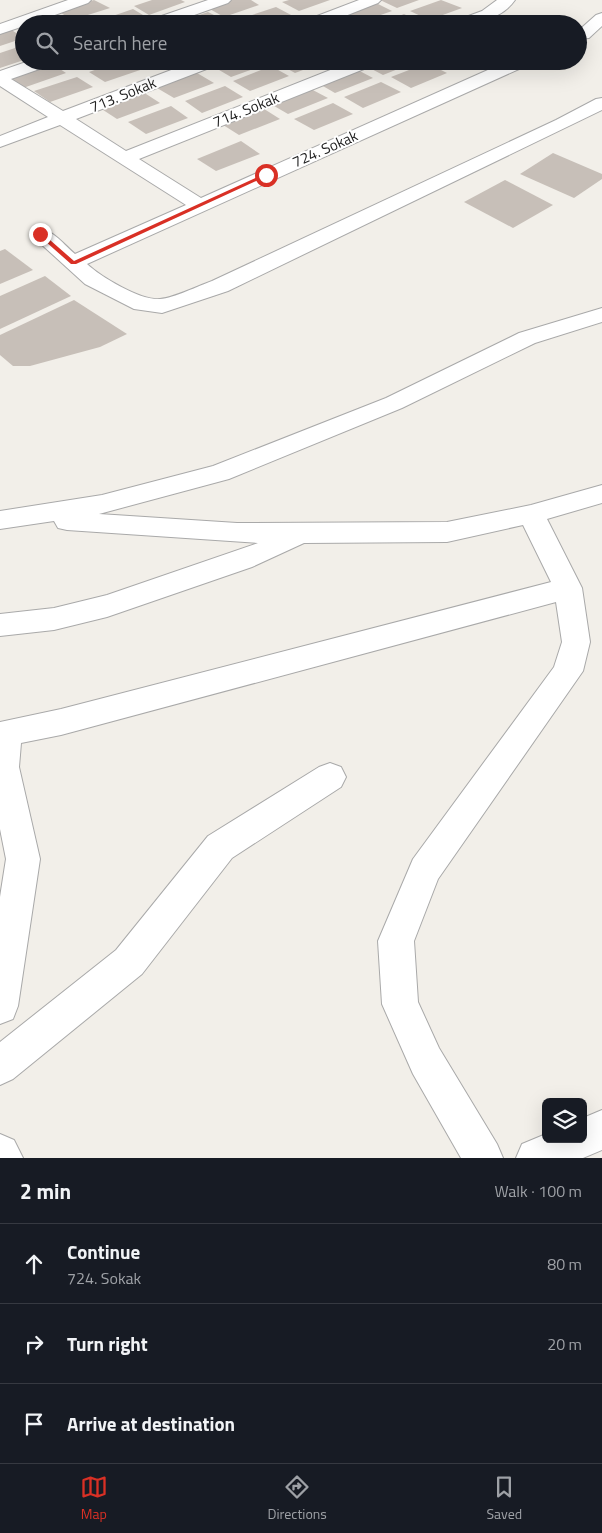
<!DOCTYPE html>
<html lang="en">
<head>
<meta charset="utf-8">
<style>
	:root { --surface:#171b24; --page:#20242c; --text:#f1f3f6; --muted:#9ea1a6; --line:#363941; --accent:#d93025 }
	body { margin:0; font-family:"Titillium Web",sans-serif; background:var(--page); color:var(--text) }
	.controls { position:absolute; right:15px; bottom:15px; display:grid; overflow:hidden; border-radius:8px; box-shadow:0 5px 20px #0002 }
	.controls button { width:45px; height:45px; display:grid; place-items:center; padding:0; border:0; border-bottom:1px solid var(--line); background:var(--surface); color:var(--text); font:25px sans-serif }
	.stop { position:absolute; width:15px; height:15px; margin:-11px; border:4px solid #d93025; border-radius:50%; background:#fff }
	.stop.end { background:#d93025; border-color:#fff; box-shadow:0 1px 5px #0008 }
	.list { margin:0; padding:0; list-style:none }
	h2 { display:flex; justify-content:space-between; align-items:center; height:65px; margin:0; padding:0 20px; font-size:21px }
	h2 small { font-size:16px; font-weight:400; color:var(--muted) }
	.list li { display:grid; grid-template-columns:32px 1fr auto; gap:15px; align-items:center; box-sizing:border-box; height:80px; padding:0 20px; border-top:1px solid var(--line) }
	.list b { display:block; font-size:19px; white-space:nowrap }
	.list p { margin:0; font-size:16px; white-space:nowrap; color:var(--muted) }
	.list em { font-size:16px; font-style:normal; color:var(--muted) }
	.icon { flex:none; width:28px; height:28px; fill:none; stroke:currentColor; stroke-width:2; stroke-linecap:round; stroke-linejoin:round }
	.map { position:relative; flex:none; width:602px; height:1158px; overflow:hidden }
	.search { position:absolute; background:var(--surface); box-shadow:0 5px 20px #0002; left:15px; right:15px; top:15px; height:55px; display:flex; align-items:center; gap:12px; box-sizing:border-box; padding:0 18px; border-radius:28px; color:var(--muted); font-size:19px }
	.sheet { height:305px; background:var(--surface) }
	nav { display:flex; justify-content:space-around; align-items:center; box-sizing:border-box; height:70px; border-top:1px solid var(--line); background:var(--surface); font-size:14px; color:var(--muted) }
	nav a { display:grid; justify-items:center; gap:2px }
	nav .on { color:var(--accent) }
	.map>svg:first-child { display:block }
	.building { fill:#c7bfb8 }
	.lines { fill:none; stroke-linecap:round; stroke-linejoin:round }
	.minor-casing { stroke:#a9a9a9; stroke-width:2 }
	.minor { fill:#fff; fill-rule:evenodd }
	.route { fill:#d93025 }
	.labels { text-anchor:middle; stroke-width:4; stroke-linejoin:round; paint-order:stroke }
	.far-street-label { font-size:15px; fill:#222; stroke:#fff }
</style>
</head>
<body>
<div class="map">
<svg width="602" height="1158" viewBox="0 0 602 1158">
	<rect width="100%" height="100%" fill="#f2efe9"/>
	<!-- building -->
	<g class="building">
		<polygon points="94,0 110,8 72,20 58,11"/>
		<polygon points="152,0 181,0 185,2 149,15 134,6"/>
		<polygon points="232,0 251,0 259,5 224,17 208,8"/>
		<polygon points="289,0 330,0 299,11 282,2"/>
		<polygon points="380,0 419,0 397,8"/>
		<polygon points="441,0 462,8 429,20 410,11"/>
		<polygon points="374,2 392,11 358,23 341,14"/>
		<polygon points="276,7 293,16 270,24 248,24 240,19"/>
		<polygon points="133,9 148,18 131,24 98,24 95,22"/>
		<polygon points="208,12 224,20 213,24 172,24"/>
		<polygon points="404,14 424,24 379,24"/>
		<polygon points="55,15 70,24 27,24"/>
		<polygon points="484,17 497,24 468,24"/>
		<polygon points="10,29 24,38 0,46 0,32"/>
		<polygon points="24,45 24,60 0,68 0,53"/>
		<polygon points="79,61 104,61 104,62 88,67"/>
		<polygon points="120,61 136,61 146,68 105,82 89,72"/>
		<polygon points="230,61 267,61 270,63 231,77 214,67"/>
		<polygon points="283,61 327,61 295,73 277,63"/>
		<polygon points="374,61 418,61 383,75 364,65"/>
		<polygon points="442,61 475,61 457,69"/>
		<polygon points="51,63 66,73 23,88 9,77"/>
		<polygon points="427,63 447,73 411,88 391,77"/>
		<polygon points="271,66 289,76 250,91 233,81"/>
		<polygon points="354,68 373,78 335,93 316,82"/>
		<polygon points="197,73 214,83 174,98 157,88"/>
		<polygon points="77,77 93,87 50,102 34,91"/>
		<polygon points="381,82 401,92 363,108 344,97"/>
		<polygon points="225,86 243,97 202,113 185,101"/>
		<polygon points="309,88 328,98 288,114 269,103"/>
		<polygon points="143,92 160,103 117,119 100,108"/>
		<polygon points="333,103 353,114 314,130 294,119"/>
		<polygon points="171,106 188,118 146,134 128,122"/>
		<polygon points="261,107 280,119 239,135 220,123"/>
		<polygon points="241,141 260,154 216,171 197,159"/>
		<polygon points="553,153 602,174 602,179 574,198 520,174"/>
		<polygon points="505,180 553,205 513,228 464,202"/>
		<polygon points="5,249 33,270 0,284 0,251"/>
		<polygon points="45,276 71,296 0,329 0,296"/>
		<polygon points="74,300 127,334 100,347 30,366 13,366 0,355 0,335"/>
	</g>
	<g class="lines">
		<!-- minor casing -->
		<g class="minor-casing">
			<g id="minor">
				<polygon points="68,0 91,0 88,3 30,24 24,24 24,26 0,34 0,24"/>
				<polygon points="208,0 231,0 228,3 169,24 145,24 147,21"/>
				<polygon points="359,0 381,0 378,3 325,24 302,24 304,21"/>
				<path d="M 497,0 L 515,0 C 501,20 475,24 453,24 L 455,21 L 482,11 Z"/>
				<polygon points="602,13 602,26 589,38 578,39 578,31 596,15"/>
				<path d="M 29,61 L 53,61 L 51,65 L 11,79 L 63,111 L 195,61 L 219,61 L 217,65 L 76,119 L 126,151 L 353,61 L 376,61 L 374,65 L 139,159 L 201,198 L 508,61 L 530,61 L 528,65 L 87,264 C 101,277 141,301 160,299 C 174,298 198,286 212,281 L 556,120 L 596,99 L 602,98 L 602,110 L 228,291 L 162,313 L 134,309 L 85,284 L 30,234 L 33,230 C 50,225 63,244 75,254 L 186,205 L 60,125 L 0,147 L 0,136 L 48,117 L 0,86 L 0,71 Z"/>
				<polygon points="602,308 602,322 535,343 402,408 229,479 99,514 237,523 447,522 531,505 602,485 602,503 547,519 582,588 590,642 583,671 438,879 414,941 418,1002 439,1048 497,1144 503,1158 461,1158 413,1074 382,1004 378,941 413,859 554,667 562,642 556,602 61,735 21,743 19,767 40,859 18,1006 13,1019 0,1024 0,897 6,859 0,829 0,722 61,709 551,582 523,525 447,542 304,543 252,567 107,617 54,630 0,636 0,614 54,608 107,595 258,543 67,530 58,528 54,521 0,529 0,511 102,495 213,466 386,398 519,333"/>
				<polygon points="330,763 341,767 346,777 341,787 232,858 142,974 13,1079 0,1085 0,1042 116,950 208,836 319,767"/>
				<polygon points="602,1110 602,1150 583,1158 516,1158 522,1144 546,1134 546,1139 583,1139 583,1118"/>
				<polygon points="0,1134 14,1140 23,1158 0,1158"/>
			</g>
		</g>
		<!-- minor -->
		<use href="#minor" class="minor"/>
	</g>
	<!-- route -->
	<polygon class="route" points="264,174 269,175 76,264 71,264 37,234 42,233 74,261"/>
	<g class="labels">
		<!-- far-street labels -->
		<g class="far-street-label">
			<text transform="translate(123 95) rotate(-22)" y="5">713. Sokak</text>
			<text transform="translate(246 110) rotate(-22)" y="5">714. Sokak</text>
			<text transform="translate(325 149) rotate(-24)" y="5">724. Sokak</text>
		</g>
	</g>
</svg>
<div class="controls">
<button><svg class="icon" aria-label="layers" viewBox="0 0 24 24"><path d="M12 4l9 5-9 5-9-5zM3 14l9 5 9-5"/></svg></button>
</div>
<div class="stop" style="left:266px;top:175px"></div>
<div class="stop end" style="left:40px;top:234px"></div>
<div class="search"><svg class="icon" aria-label="search" viewBox="0 0 24 24"><circle cx="10" cy="10" r="6"/><path d="M15 15l6 6"/></svg>Search here</div>
</div>
<section class="sheet">
<h2>2 min<small>Walk · 100 m</small></h2>
<ul class="list">
<li><svg class="icon" aria-label="ahead" viewBox="0 0 24 24"><path d="M12 20V5M6 11l6-6 6 6"/></svg><div><b>Continue</b><p>724. Sokak</p></div><em>80 m</em></li>
<li><svg class="icon" aria-label="right" viewBox="0 0 24 24"><path d="M7 20v-9h11M14 6l5 5-5 5"/></svg><div><b>Turn right</b></div><em>20 m</em></li>
<li><svg class="icon" aria-label="arrive" viewBox="0 0 24 24"><path d="M6 21V4h12l-3 4 3 4H6"/></svg><div><b>Arrive at destination</b></div></li>
</ul>
</section>
<nav>
<a class="on"><svg class="icon" aria-label="map" viewBox="0 0 24 24"><path d="M3 6l6-2 6 2 6-2v14l-6 2-6-2-6 2zM9 4v14M15 6v14"/></svg>Map</a>
<a><svg class="icon" aria-label="directions" viewBox="0 0 24 24"><path d="M12 3l9 9-9 9-9-9zM9 14v-3h6M13 9l2 2-2 2"/></svg>Directions</a>
<a><svg class="icon" aria-label="saved" viewBox="0 0 24 24"><path d="M7 4h10v16l-5-4-5 4z"/></svg>Saved</a>
</nav>
</body>
</html>
